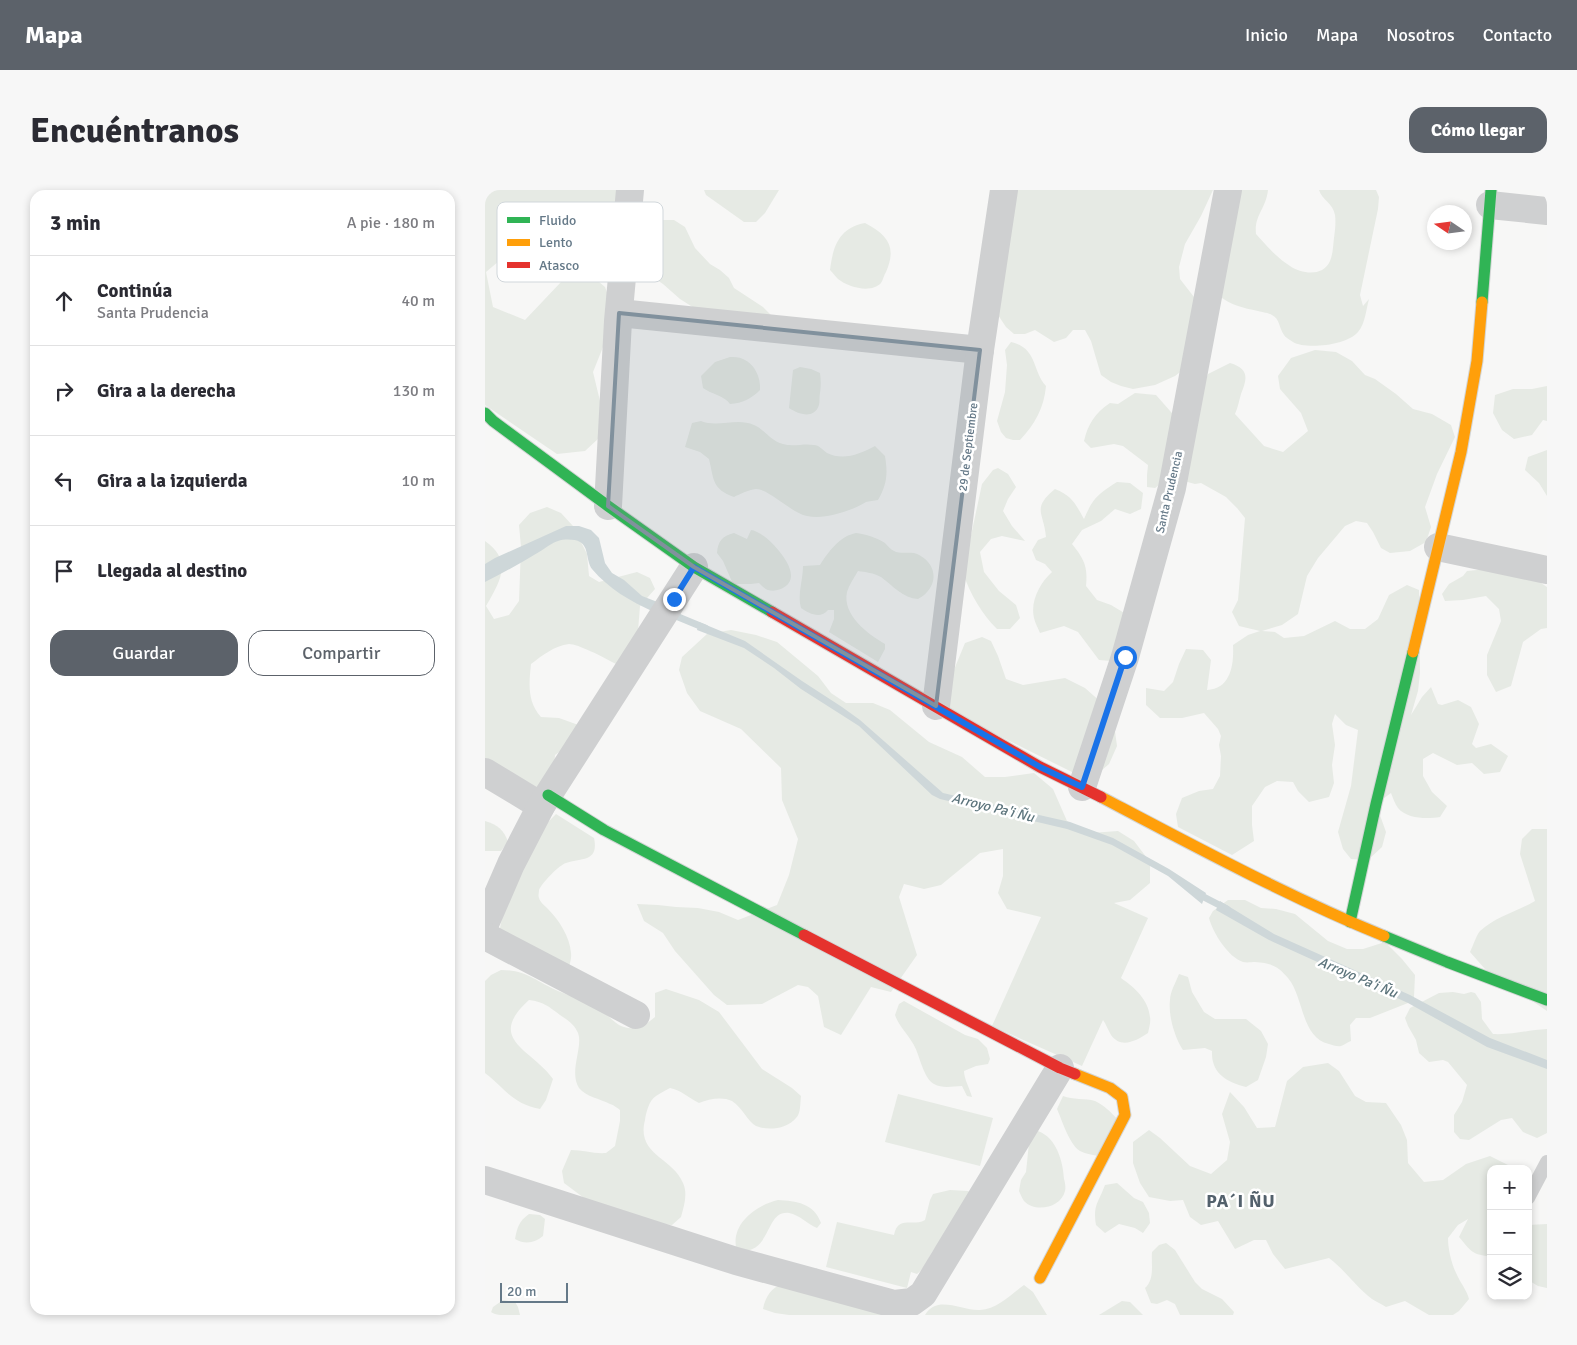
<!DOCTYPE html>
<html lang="es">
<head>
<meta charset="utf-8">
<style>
	:root { --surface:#fff; --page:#f7f7f7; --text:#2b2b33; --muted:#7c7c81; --line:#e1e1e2; --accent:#5c626a }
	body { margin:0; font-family:Signika,sans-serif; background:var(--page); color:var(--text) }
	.controls { position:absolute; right:15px; bottom:15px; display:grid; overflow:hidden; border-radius:10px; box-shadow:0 2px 8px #0003 }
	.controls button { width:45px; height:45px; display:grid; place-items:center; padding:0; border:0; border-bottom:1px solid var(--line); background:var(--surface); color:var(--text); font:25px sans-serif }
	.compass { position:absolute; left:942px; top:15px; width:45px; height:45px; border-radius:50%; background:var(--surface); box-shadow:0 2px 8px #0003; rotate:283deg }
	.scale { position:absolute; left:15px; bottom:12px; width:68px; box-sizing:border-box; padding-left:5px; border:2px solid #657988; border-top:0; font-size:14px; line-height:18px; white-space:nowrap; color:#657988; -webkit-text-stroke:4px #fff; paint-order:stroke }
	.stop { position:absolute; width:15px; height:15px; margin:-11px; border:4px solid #1a73e8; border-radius:50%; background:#fff }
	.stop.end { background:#1a73e8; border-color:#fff; box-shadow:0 1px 5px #0008 }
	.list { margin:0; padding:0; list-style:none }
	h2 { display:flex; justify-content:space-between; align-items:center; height:65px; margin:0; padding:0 20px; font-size:21px }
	h2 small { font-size:16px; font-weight:400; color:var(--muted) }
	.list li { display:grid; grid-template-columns:32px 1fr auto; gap:15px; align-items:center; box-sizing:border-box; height:90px; padding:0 20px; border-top:1px solid var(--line) }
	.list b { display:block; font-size:19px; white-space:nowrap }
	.list p { margin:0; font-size:16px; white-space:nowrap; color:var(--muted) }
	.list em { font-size:16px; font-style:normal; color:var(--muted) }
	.actions { display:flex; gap:10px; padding:15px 20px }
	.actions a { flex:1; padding:11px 0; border:1px solid var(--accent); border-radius:15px; text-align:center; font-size:18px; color:var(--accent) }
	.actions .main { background:var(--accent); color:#fff }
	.icon { flex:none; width:28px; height:28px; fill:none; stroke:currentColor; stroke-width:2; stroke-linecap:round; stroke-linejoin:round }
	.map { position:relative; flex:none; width:1062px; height:1125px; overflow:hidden; border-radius:15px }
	header { display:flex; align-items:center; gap:30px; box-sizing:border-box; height:70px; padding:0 25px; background:var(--accent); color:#fff }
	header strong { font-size:24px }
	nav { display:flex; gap:28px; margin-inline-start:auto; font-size:18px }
	.intro { display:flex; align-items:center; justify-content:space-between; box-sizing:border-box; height:120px; padding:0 30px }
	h1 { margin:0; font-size:35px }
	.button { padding:12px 22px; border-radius:15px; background:var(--accent); color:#fff; font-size:18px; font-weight:700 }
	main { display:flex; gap:30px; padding:0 30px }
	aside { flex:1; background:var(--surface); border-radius:15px; box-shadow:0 2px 8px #0003 }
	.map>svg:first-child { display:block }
	.green { fill:#e6eae4 }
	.water { fill:#ced7d9 }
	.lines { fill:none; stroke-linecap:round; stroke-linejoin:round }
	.stream { stroke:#ced7d9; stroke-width:7 }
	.fast-casing { stroke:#d3d5d5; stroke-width:13 }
	.slow-casing { stroke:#d3d5d5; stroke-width:13 }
	.jam-casing { stroke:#d3d5d5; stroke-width:13 }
	.lane { stroke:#cfd0d1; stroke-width:14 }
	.street { stroke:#cfd0d1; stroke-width:28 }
	.fast { stroke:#30b455; stroke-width:11 }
	.slow { stroke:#ff9f0a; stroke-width:11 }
	.jam { stroke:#e5322d; stroke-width:11 }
	.route { stroke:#1a73e8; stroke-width:6 }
	.marked { fill:#81919d; fill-opacity:0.2; stroke:#81919d; stroke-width:4; stroke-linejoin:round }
	.labels { text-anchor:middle; stroke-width:5; stroke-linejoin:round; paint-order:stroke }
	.street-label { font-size:12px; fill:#657988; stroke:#fff }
	.water-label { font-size:14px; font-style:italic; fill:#5c747c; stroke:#fff }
	.district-label { font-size:18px; font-weight:bold; letter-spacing:1px; fill:#53616c; stroke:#fff }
	.key { fill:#fff; stroke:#d1d7db; stroke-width:1 }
	.key-label { font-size:14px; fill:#657988 }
</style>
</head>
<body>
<header>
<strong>Mapa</strong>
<nav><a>Inicio</a><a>Mapa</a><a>Nosotros</a><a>Contacto</a></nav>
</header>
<div class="intro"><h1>Encuéntranos</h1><a class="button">Cómo llegar</a></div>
<main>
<aside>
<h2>3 min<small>A pie · 180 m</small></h2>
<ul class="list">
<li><svg class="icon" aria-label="ahead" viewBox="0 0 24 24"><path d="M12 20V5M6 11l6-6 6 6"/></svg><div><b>Continúa</b><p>Santa Prudencia</p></div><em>40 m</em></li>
<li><svg class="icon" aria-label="right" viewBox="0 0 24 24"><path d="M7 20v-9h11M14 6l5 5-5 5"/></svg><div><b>Gira a la derecha</b></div><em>130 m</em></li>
<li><svg class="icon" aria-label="left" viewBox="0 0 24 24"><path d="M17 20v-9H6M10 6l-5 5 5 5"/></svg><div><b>Gira a la izquierda</b></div><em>10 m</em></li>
<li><svg class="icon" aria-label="arrive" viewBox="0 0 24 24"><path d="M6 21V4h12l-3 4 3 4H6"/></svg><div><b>Llegada al destino</b></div></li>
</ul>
<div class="actions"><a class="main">Guardar</a><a>Compartir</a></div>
</aside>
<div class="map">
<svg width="1062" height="1125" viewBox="0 0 1062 1125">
	<rect width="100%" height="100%" fill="#f7f7f6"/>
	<!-- green -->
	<g class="green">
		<polygon points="0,0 134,0 127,66 109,70 86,66 78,71 64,75 39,69 20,66 1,82 8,117 40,130 76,92 94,75 120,97 133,131 118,157 108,182 115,211 114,248 100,261 72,264 0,215"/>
		<polygon points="219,0 294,0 280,23 271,32 259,32 221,5"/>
		<polygon points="515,0 728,0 716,26 700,54 694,77 695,89 709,107 719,139 707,173 690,186 670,195 648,199 636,196 626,192 616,185 606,151 600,140 588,140 581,148 569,152 550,140 540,144 529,144 521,137 507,116"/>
		<path d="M 752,0 L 783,0 C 781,19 769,25 771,44 C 781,55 792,68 805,76 C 817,84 838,87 845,71 C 848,64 848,56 849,48 C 850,41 851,32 850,25 C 848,13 837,10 834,0 L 891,0 L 894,7 L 893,19 L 875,105 L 878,116 L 884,109 C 881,120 880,134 873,142 C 863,155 821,160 808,152 C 805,150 800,147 799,145 C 794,138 795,129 787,125 C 784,123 777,122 773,121 C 758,118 746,115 734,106 Z"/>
		<path d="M 178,30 L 189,30 L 200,37 L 210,58 L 225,74 L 235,80 L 244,88 L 249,98 L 278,117 L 287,126 L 236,135 L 195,109 L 178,94 L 169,88 L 155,70 C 156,53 164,39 178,30 Z"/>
		<path d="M 380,33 C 403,45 412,57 401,82 C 399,85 398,90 396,93 C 386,104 363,97 353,89 C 350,86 348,83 345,80 C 348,56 354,38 380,33 Z"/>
		<path d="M 526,152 C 553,158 547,181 561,196 C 559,218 550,234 535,250 L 528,250 L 521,248 L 516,242 L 512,231 L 520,202 L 522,175 L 520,160 Z"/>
		<path d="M 830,160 L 851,162 L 867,171 L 880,185 L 890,189 L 911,204 L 928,219 L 947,224 L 966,235 L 970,247 L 952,284 L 940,317 L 946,337 L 941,352 L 925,361 L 905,363 L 896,358 L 888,342 L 882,333 L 871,331 L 860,336 L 833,368 L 822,386 L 813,424 L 797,435 L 777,441 L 790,442 L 799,448 L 819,446 L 850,431 L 865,439 L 880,439 L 893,429 L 904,405 L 922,395 L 934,400 L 935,483 L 933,501 L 926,525 L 937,507 L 946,497 L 953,514 L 957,515 L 973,510 L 986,517 L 994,534 L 987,554 L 991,558 L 1006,554 L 1023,566 L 1015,582 L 999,584 L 987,573 L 972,575 L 948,563 L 938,569 L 938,586 L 947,602 L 962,616 L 955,627 C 942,629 922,629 913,618 C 910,614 908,608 906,603 L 891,614 L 901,642 L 897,657 L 883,670 L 866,669 L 858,659 L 853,642 L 866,596 L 873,540 L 861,535 L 850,524 L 847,534 L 850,555 L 847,575 L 849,593 L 844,607 L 824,612 L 813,601 L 808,592 L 792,591 L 780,597 L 767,616 L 767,635 L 769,651 L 747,665 L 693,637 L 691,624 L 697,608 L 714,601 L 728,599 L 735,586 L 736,566 L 734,555 L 736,546 L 733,539 L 719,523 L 697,528 L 675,528 L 661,515 L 661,498 L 679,501 L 688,492 L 694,474 L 701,459 L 718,460 L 726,470 L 722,500 C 746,499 749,474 748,455 L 763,445 L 775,441 L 754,436 L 747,422 L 753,410 L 760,328 L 752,318 L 741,307 L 716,293 L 710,294 L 699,291 L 716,200 L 723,184 L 745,173 C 765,179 762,189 756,204 C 754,211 753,217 750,224 L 779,256 L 798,262 L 823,241 L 816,223 L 795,199 L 793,186 L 806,168 Z"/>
		<path d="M 245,167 C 249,167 254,167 258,169 C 270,174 276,188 275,200 C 266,209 258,213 245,214 C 240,206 226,204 218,198 L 216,186 L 230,172 Z"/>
		<path d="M 315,177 L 326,179 L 335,183 C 336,191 336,196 335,203 C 334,207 335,212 334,215 C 329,230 313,224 304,218 L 308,180 Z"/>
		<polygon points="1062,196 1062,231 1058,230 1047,245 1029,249 1017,240 1008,223 1010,205 1028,199 1047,199"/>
		<path d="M 650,203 L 671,205 L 693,230 L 679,291 L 670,298 L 662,297 L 662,285 L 663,275 L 638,256 L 629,254 L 606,258 L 599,251 C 603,234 610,223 625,213 L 633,214 Z"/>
		<path d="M 216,231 C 233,238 252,227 269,235 C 279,239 286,251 298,254 C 308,257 319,253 329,255 C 334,255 338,260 342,263 C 358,271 375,264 390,256 L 400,266 C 403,284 402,294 393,310 C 389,311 384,311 381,312 C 377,314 373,317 367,319 C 353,324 337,329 322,326 C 306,323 284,299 271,299 C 263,300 255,304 249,307 C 227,299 229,290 224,269 L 215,262 L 200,257 L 207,233 Z"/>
		<polygon points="1062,260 1062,306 1054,293 1040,280 1043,267"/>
		<path d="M 513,278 L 523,284 L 531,297 L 523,309 L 518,321 L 527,336 L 540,351 L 517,346 L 506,349 L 495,362 L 499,382 L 514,401 L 531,415 L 535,428 L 525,439 L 512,439 C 497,424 485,404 478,383 L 497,294 L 508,280 Z"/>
		<path d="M 632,292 L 645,293 L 658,303 L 656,319 L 645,324 L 630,319 L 616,331 L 597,340 L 587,354 C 599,369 603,376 601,396 L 612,410 L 626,415 L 641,424 L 626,471 L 614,470 L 593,442 L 579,436 L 555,443 C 553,438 550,433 549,428 C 545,411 555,393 567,382 L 560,374 L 551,370 L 547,360 L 553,350 L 561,347 C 559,322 546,319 570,299 C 587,306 590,313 599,329 C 608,308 613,304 632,292 Z"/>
		<path d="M 62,317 L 76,323 L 88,336 L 102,364 L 104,386 L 114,392 L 152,382 L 165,388 L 170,399 L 155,416 L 153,441 L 145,477 C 139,476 132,475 127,472 C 118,467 93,454 84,454 C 69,456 58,465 46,474 C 44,494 42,511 56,527 L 74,528 L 99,537 L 80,558 L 70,565 L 66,613 L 0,580 L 0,351 C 29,371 14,393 1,416 L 9,429 L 24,425 L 34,411 L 36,357 L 34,335 L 45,323 Z"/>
		<path d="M 266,340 C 279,341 306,370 306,385 C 307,396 293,403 283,400 C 280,399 276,395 274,393 L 266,394 L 248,394 L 238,371 L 232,363 C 233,351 237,346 249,343 L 262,349 Z"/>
		<path d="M 371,343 C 380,344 393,348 400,353 C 403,356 406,360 409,361 C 415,364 422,362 429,363 C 446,368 456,387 442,402 C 440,405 436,407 433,409 C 418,408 408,396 396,387 C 389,383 380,382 373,381 C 369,388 364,395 362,402 C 357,425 383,444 400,454 L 400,459 L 393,472 L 344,442 L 349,429 L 349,420 L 343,420 C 336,429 324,424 316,418 C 312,405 318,390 318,376 L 335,375 C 344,361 355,346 371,343 Z"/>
		<polygon points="1012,378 1047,387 1062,397 1062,438 1056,439 1038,452 1026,496 1011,502 1002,485 1002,465 1016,431 1014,419 1001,406 978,410 960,411 957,404 964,394 978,386 982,381"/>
		<path d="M 246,440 L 271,445 L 292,452 L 333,486 L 346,503 L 361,513 L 388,513 L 405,520 L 444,552 L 477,567 L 500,587 L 520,587 L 549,583 L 568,599 L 582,631 L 606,643 L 633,641 L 649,651 L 665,672 L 665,693 L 645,710 L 629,713 L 663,728 L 636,788 C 650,798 663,809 665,827 C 666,832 664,838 663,843 C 651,851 636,859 626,845 C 623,840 621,834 618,830 L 597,876 L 507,836 L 556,727 L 522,719 L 513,703 L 518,686 L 518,659 L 495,663 L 456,695 L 439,699 L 419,694 L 414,707 L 432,765 L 406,802 L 386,797 L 356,845 L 339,837 L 333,806 L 323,797 L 313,795 L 277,814 L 242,815 L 229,805 L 190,761 L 178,743 L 159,731 L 152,714 L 173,715 L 191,717 L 213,718 L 234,722 L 253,730 L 292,715 L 304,685 L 313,649 L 297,610 L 296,578 L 256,539 L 215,521 L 202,503 L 194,480 L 197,467 L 222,444 Z"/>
		<polygon points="497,447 506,451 513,466 521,489 538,495 580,488 600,498 617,513 629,534 632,556 624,574 609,587 587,582 464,521 466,487 480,453"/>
		<path d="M 71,624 L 109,648 C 114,672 97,668 81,673 C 74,675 57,693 54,700 C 54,702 53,706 54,708 C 55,712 60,716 63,719 C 74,730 85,747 86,763 C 87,770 83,778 82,785 L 14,743 L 19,718 L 58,637 Z"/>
		<path d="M 0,631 C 13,635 19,640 23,652 L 16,661 L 0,661 Z"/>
		<path d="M 1047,639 L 1062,639 L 1062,821 L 1000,779 L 985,762 C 988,756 991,746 995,741 C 1010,727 1033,721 1050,711 L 1035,664 L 1037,649 Z"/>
		<path d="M 743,710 L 760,710 L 776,718 L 791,719 L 810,724 L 843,751 L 862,759 L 878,759 L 900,752 L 917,769 L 930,785 L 929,807 L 923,813 L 885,828 L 871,828 L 865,835 L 866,851 C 863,852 859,855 856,856 C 852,857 848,855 844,854 C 816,848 819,807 803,788 C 793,776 786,773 770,772 C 767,772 762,773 758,772 C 743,767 728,743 724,728 L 728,721 Z"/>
		<path d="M 16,780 C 42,780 50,791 73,801 C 85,806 100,810 112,817 C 122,822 128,834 139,837 C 152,841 162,834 170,827 L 170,803 L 181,799 L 214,810 L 234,822 L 277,879 L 307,898 L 316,906 C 315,913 316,923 311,928 C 302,939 283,941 271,936 C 263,932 257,917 247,911 C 237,906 224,909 214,913 C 202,907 198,901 185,898 C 180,901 175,903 171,906 C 164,910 161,923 160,930 C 151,965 187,967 198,993 C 203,1004 199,1016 196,1027 L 187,1035 L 176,1034 L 99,1008 L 79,993 L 77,981 L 86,960 C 98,960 109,964 121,963 L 130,956 L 135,931 L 135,920 C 132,918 129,915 125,914 C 116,909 101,907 94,898 C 83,881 100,854 92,841 C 89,834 81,829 75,825 C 63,816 59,812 44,810 C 0,850 47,859 68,889 L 61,910 L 55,919 C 26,913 21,899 0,883 L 0,791 L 6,785 Z"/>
		<path d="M 694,784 L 703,787 L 707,802 L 719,822 L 730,829 L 761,829 L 776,841 L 783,854 L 781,867 L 773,890 L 761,897 C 741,892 726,883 727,861 L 720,858 L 698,860 C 690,848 683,826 685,810 C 685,802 691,792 694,784 Z"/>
		<path d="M 968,802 L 979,804 L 986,802 L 990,803 L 996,812 L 997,829 L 1008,844 C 1027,845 1043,840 1062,839 L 1062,943 L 1052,948 L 1038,942 L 1027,928 L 1016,930 L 984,950 L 975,949 L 969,942 L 969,925 L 977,912 L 982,895 L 963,872 L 958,870 L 944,872 L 934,863 L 931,850 L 923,836 L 920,828 L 925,818 L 954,803 Z"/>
		<path d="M 419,811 L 480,845 L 493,849 L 502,858 L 505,869 L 503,874 L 491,876 L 479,881 C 479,889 485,899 487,907 L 482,906 L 477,896 C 468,896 458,899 449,894 C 437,887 435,863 427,852 C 421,842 414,836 410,825 L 414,814 Z"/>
		<path d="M 843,873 L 854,881 L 870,906 L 881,912 L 901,913 L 916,935 L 922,950 L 923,973 L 939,992 L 958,990 L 981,974 L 1005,966 L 1025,976 L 1026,979 L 1006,979 L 1006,1021 L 1003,1024 L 1006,1024 L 1006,1066 C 988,1066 985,1060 974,1047 L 983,1029 L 973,1035 L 963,1048 C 963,1060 967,1076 973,1087 C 977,1095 982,1101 984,1109 L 974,1121 L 968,1125 L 944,1125 L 920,1111 L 901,1117 C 897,1114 891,1112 887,1109 C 871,1097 860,1080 844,1068 L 800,1079 L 788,1064 L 781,1050 L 769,1050 L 750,1059 L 733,1031 L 716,1035 L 705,1027 L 698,1010 L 685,1011 L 664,1007 L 655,993 L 648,973 L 648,952 L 664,940 L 675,948 L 705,976 L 726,984 L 742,970 L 745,952 L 737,924 L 745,902 L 759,917 L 772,938 L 790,937 L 802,891 L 818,877 Z"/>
		<polygon points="413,904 508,928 495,976 400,952"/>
		<path d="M 578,906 C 588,910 600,908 610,911 C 619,915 627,923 633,930 L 614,966 C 608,965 601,964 595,961 C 584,954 577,930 572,919 Z"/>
		<path d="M 553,941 C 572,948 578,972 579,989 C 580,992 581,998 580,1001 C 576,1018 550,1023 539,1011 C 537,1008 535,1003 534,1001 L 536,990 L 541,982 L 544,953 Z"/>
		<path d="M 632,993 L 649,1008 L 658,1012 L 664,1023 L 665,1033 L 658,1043 L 650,1038 L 634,1034 L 620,1043 L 611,1035 C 608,1014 613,1014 620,995 Z"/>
		<path d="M 465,1000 L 483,1001 L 488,1004 L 455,1053 C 444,1061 443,1076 432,1084 L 426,1082 L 422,1098 L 341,1077 L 352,1032 L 409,1045 C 413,1025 428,1037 440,1030 L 445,1010 L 448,1004 Z"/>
		<path d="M 293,1010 C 311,1011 329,1013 336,1033 L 332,1038 C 322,1034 315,1025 304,1023 C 279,1020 288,1065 252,1061 C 244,1035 271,1015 293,1010 Z"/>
		<path d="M 44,1024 L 55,1025 L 60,1029 L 58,1046 C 50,1053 40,1055 30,1049 C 32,1038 34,1031 44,1024 Z"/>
		<polygon points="1062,1034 1062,1098 1053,1096 1043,1090 1043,1035"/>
		<path d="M 681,1053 L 690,1060 L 710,1092 L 717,1099 L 737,1109 L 749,1122 L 748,1125 L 695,1125 L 690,1114 L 682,1110 L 672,1114 L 666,1113 L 660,1098 C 670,1089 666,1074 667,1062 L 674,1055 Z"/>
		<path d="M 331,1078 L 351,1090 L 404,1125 L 304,1125 L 290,1123 L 278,1119 C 284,1090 305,1092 328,1088 Z"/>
		<path d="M 539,1095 L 548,1102 L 562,1125 L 440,1125 C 452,1104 477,1121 495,1120 C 513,1119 525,1105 539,1095 Z"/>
		<polygon points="18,1110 30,1112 33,1117 35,1125 5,1125 8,1117"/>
		<polygon points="637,1111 645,1112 658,1125 614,1125"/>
	</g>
	<!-- water -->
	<g class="water">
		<path d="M 81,336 L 94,336 L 106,340 L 114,348 L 120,373 L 127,383 L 139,390 L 157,406 L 175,413 L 169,422 C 145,411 124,399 107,379 C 101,371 104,357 95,352 C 90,349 79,349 73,351 C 68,352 59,359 54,362 C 36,373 18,383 0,392 L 0,374 L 10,368 Z"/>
		<polygon points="214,432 260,451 317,491 357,517 375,530 458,603 585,632 628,648 684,679 721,703 717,714 683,686 627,655 582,639 455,609 447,605 374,536 316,499 289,478 259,458 212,440"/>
		<polygon points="735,711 789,744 925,805 1005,848 1062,870 1062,879 1002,857 923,813 784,750 731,720"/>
	</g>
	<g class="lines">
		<!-- stream -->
		<g class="stream">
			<polyline points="186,424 220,438"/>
			<polyline points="711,703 742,719"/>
		</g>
		<!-- fast casing -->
		<g class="fast-casing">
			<g id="fast">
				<polyline points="997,112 1006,0"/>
				<polyline points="0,223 8,231 123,316 209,377 287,422"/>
				<polyline points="63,605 119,640 319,745"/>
				<polyline points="865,732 891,614 928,462"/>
				<polyline points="899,746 962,772 1062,810"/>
			</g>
		</g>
		<!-- slow casing -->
		<g class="slow-casing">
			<g id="slow">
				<polyline points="928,462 976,262 992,171 997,112"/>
				<path d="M 616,607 C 709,656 802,706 899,746"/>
				<polyline points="555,1088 640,925 637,907 625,898 590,884"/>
			</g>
		</g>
		<!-- jam casing -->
		<g class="jam-casing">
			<g id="jam">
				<polyline points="287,422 555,577 616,607"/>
				<polyline points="319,745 575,878 590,884"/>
			</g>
		</g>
		<!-- lane -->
		<polyline class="lane" points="1043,1008 1062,972"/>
		<!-- street -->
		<g class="street">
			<polyline points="1005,15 1062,21"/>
			<polyline points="134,123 495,160"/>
			<polyline points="123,316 133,131 145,0"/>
			<polyline points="953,357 1062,380"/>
			<polyline points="451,516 495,160 519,0"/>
			<polyline points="0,582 56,616"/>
			<polyline points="597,597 640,467 687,298 743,0"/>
			<polyline points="0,734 26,674 56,616 209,377"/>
			<polyline points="0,746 151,825"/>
			<polyline points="0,990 251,1071 409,1114 427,1112 438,1104 575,878"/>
		</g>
		<!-- fast -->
		<use href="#fast" class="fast"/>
		<!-- slow -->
		<use href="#slow" class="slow"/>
		<!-- jam -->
		<use href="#jam" class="jam"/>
	</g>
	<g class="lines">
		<!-- route -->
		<polyline class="route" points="189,409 209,377 555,577 597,597 640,467"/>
	</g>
	<!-- marked area -->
	<path class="marked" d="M 134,123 L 495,160 L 451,516 L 209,377 L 123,316 Z"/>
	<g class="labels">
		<!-- street labels -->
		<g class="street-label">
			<text transform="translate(483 257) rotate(-83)" y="4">29 de Septiembre</text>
			<text transform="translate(684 302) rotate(-77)" y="4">Santa Prudencia</text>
		</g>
		<!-- water labels -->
		<g class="water-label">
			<text transform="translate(508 617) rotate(14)" y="5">Arroyo Pa'i Ñu</text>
			<text transform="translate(873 787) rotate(23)" y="5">Arroyo Pa'i Ñu</text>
		</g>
		<!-- district labels -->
		<g class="district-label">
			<text x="756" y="1017">PA´I ÑU</text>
		</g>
	</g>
	<!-- legend -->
	<rect x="12" y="12" width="166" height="80" rx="8" class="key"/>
	<rect x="22" y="27" width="23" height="6" fill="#30b455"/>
	<rect x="22" y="49" width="23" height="7" fill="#ff9f0a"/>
	<rect x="22" y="72" width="23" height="6" fill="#e5322d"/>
	<g class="key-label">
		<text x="54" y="35">Fluido</text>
		<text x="54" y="57">Lento</text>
		<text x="54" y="80">Atasco</text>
	</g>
</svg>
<div class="controls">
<button>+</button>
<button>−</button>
<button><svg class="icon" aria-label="layers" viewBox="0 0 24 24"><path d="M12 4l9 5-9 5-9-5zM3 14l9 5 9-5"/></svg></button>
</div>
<svg class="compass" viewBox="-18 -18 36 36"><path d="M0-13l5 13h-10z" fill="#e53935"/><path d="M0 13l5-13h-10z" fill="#7c7c81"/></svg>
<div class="scale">20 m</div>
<div class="stop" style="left:640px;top:467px"></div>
<div class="stop end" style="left:189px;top:409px"></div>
</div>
</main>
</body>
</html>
